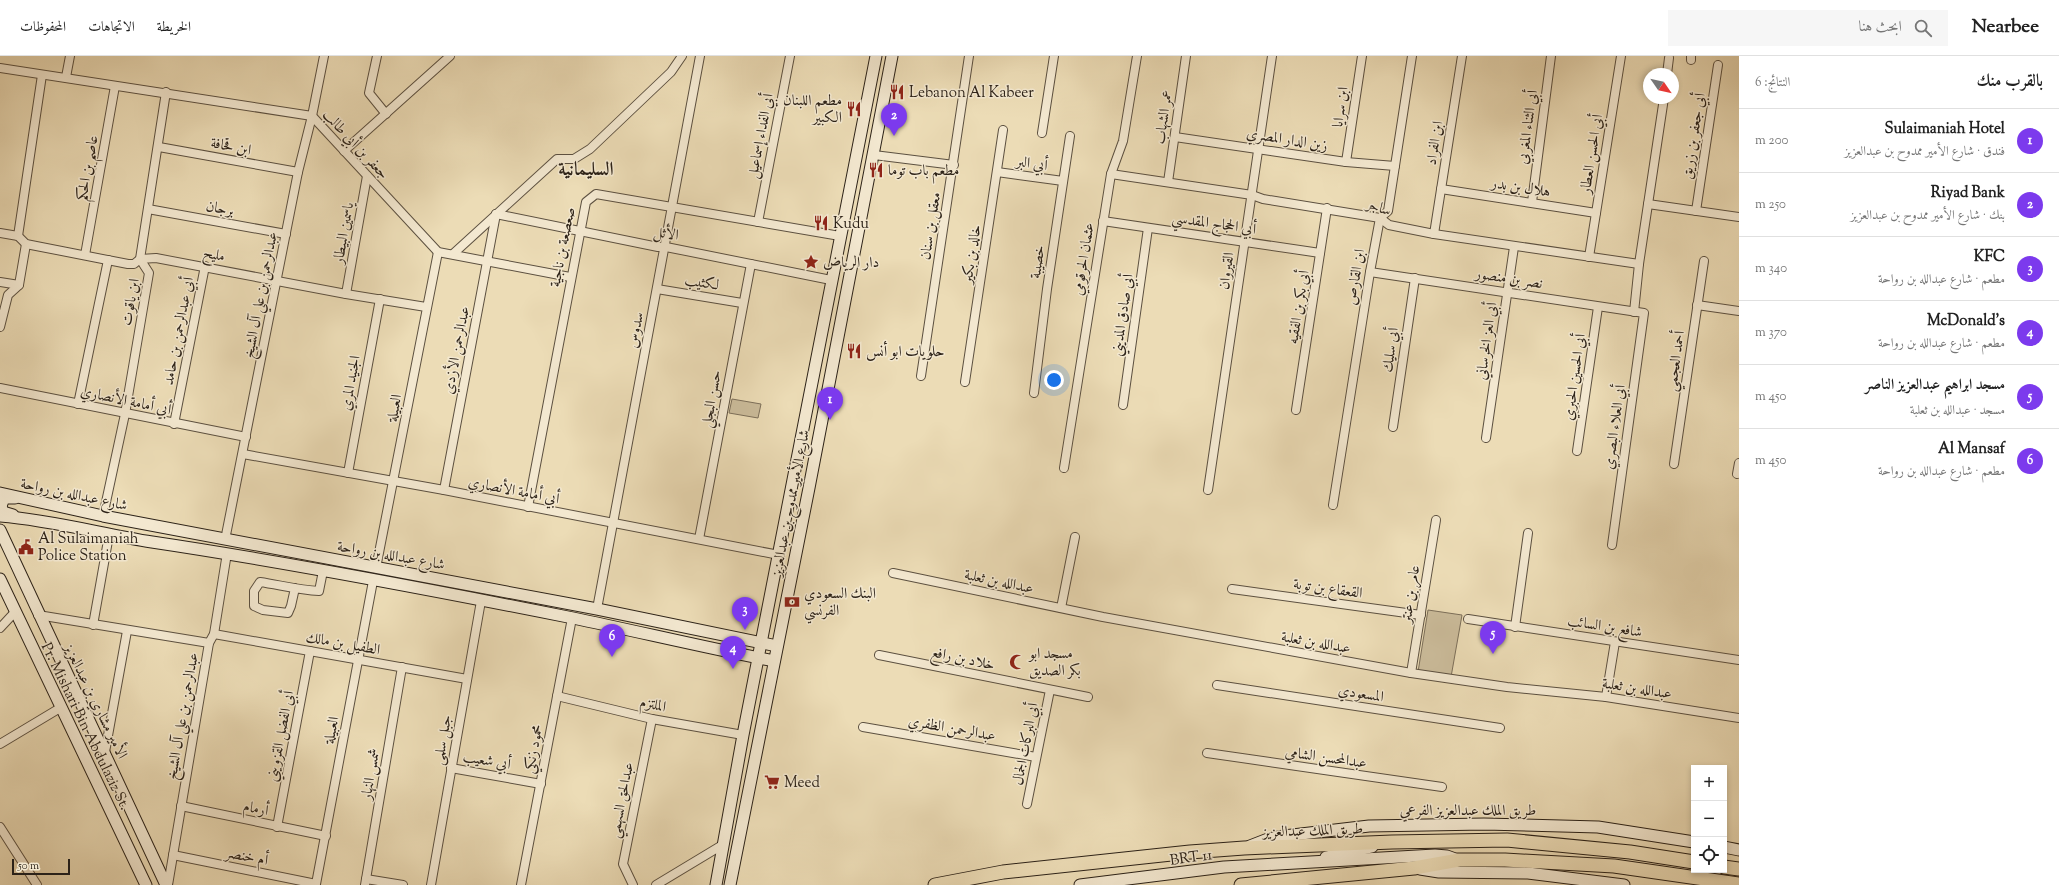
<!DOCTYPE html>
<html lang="ar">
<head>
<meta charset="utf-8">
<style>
	:root { --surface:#fff; --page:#f6f6f6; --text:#222; --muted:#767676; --line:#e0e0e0; --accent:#7c3aed }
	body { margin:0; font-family:"Sorts Mill Goudy",Amiri,serif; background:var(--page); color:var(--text); direction:rtl }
	.controls { position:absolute; right:12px; bottom:12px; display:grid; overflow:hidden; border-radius:0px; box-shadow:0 2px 6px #0003 }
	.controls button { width:36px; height:36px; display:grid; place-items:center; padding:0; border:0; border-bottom:1px solid var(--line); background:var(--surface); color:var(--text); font:20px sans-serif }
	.compass { position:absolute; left:1643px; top:12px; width:36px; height:36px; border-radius:50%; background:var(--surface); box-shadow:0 2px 6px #0003; rotate:124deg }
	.scale { position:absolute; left:12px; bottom:10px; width:58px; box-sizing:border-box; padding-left:4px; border:2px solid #2c2218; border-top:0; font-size:11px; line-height:14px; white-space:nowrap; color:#2c2218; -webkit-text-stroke:3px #f3e8d0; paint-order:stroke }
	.you { position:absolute; left:1054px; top:324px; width:14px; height:14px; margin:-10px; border:3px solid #fff; border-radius:50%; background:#1a73e8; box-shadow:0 0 0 6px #1a73e833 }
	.badge { display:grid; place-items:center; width:26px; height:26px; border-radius:50%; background:var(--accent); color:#fff; font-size:13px; font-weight:700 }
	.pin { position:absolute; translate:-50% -33px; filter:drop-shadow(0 1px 2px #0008) }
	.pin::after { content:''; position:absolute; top:21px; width:14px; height:12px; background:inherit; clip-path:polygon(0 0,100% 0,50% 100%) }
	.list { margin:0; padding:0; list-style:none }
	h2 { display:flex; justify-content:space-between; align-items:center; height:52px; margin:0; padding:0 16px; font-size:17px }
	h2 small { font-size:13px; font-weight:400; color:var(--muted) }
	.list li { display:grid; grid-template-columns:26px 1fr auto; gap:12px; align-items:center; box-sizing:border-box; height:64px; padding:0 16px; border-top:1px solid var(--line) }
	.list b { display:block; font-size:15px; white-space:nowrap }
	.list p { margin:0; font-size:13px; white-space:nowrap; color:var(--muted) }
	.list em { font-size:13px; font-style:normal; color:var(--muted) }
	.icon { flex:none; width:22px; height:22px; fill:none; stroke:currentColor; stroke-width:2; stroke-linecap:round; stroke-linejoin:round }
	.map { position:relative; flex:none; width:1739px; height:829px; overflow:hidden; direction:ltr }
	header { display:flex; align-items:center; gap:24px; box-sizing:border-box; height:56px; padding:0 20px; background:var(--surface); border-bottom:1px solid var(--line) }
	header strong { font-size:19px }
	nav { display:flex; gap:22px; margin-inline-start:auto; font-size:14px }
	.search { width:280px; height:36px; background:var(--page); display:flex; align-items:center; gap:10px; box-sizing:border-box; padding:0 14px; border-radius:0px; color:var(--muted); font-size:15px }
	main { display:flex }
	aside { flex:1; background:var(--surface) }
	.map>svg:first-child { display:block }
	.green { fill:#cbbc9b; stroke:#7c6f5a }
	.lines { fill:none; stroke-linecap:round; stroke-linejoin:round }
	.street-casing { stroke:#5c5040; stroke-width:10 }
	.secondary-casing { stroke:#2c2218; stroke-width:13 }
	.primary-casing { stroke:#2c2218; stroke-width:15 }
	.street { stroke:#f3e8d0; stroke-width:8 }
	.secondary { stroke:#f3e8d0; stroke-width:11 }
	.primary { stroke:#ecdcb6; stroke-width:13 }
	.labels { text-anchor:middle; stroke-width:3; stroke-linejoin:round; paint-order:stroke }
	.poi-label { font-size:15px; fill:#2c2218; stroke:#f3e8d0; text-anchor:start }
	.street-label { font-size:15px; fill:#2c2218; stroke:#f3e8d0 }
	.district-label { font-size:19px; font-weight:bold; fill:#2c2218; stroke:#f3e8d0 }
</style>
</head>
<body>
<header>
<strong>Nearbee</strong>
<div class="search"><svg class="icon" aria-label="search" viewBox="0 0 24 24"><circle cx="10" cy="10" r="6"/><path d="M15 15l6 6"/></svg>ابحث هنا</div>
<nav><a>الخريطة</a><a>الاتجاهات</a><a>المحفوظات</a></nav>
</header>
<main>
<aside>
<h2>بالقرب منك<small>النتائج: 6</small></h2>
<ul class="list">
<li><span class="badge">1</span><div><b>Sulaimaniah Hotel</b><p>فندق · شارع الأمير ممدوح بن عبدالعزيز</p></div><em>200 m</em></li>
<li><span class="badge">2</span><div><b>Riyad Bank</b><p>بنك · شارع الأمير ممدوح بن عبدالعزيز</p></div><em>250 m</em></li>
<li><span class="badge">3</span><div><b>KFC</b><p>مطعم · شارع عبدالله بن رواحة</p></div><em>340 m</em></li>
<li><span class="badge">4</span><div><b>McDonald's</b><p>مطعم · شارع عبدالله بن رواحة</p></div><em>370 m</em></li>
<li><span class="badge">5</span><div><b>مسجد ابراهيم عبدالعزيز الناصر</b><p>مسجد · عبدالله بن ثعلبة</p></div><em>450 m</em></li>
<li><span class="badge">6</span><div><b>Al Mansaf</b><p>مطعم · شارع عبدالله بن رواحة</p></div><em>450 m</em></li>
</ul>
</aside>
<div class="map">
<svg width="1739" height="829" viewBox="0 0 1739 829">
	<rect width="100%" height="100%" fill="#ecdcb6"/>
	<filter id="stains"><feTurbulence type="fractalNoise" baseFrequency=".005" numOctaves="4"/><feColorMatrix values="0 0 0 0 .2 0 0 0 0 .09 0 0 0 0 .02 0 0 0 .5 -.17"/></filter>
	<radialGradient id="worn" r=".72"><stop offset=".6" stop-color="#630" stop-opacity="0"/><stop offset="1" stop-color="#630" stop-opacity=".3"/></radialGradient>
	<!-- green -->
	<g class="green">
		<polygon points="732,343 761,348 758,362 729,357"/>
		<polygon points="1428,554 1462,559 1451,621 1418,616"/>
	</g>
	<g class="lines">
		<!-- street casing -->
		<g class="street-casing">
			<g id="street">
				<polyline points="377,0 369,37 386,58"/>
				<polyline points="1691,4 1691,0"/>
				<polyline points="0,12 312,60 438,196 570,221"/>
				<polyline points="1667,18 1669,2"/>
				<polyline points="66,21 70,0"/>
				<polyline points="1042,77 1054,0"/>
				<polyline points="1175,81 1346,106 1395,110"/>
				<polyline points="159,91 298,116"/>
				<polyline points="344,95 450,0"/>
				<polyline points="874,99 954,109"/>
				<polyline points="1346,106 1362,0"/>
				<polyline points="997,116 1063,125"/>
				<polyline points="1111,118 1252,139 1263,143 1380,162 1389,169 1434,178 1639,208"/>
				<polyline points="1168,126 1186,0"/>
				<polyline points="1441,133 1596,157"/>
				<polyline points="1532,146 1551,0"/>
				<polyline points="1648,148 1739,161"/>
				<polyline points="148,153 286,178"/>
				<polyline points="1696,155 1718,9"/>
				<polyline points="496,158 658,191 666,191 831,224"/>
				<polyline points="1103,165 1320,197"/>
				<polyline points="758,166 790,0"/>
				<polyline points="0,177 18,180 26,188 128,208 134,208 140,203 156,202 346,238 426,251"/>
				<polyline points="1434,178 1462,0"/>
				<polyline points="18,180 42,19"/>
				<polyline points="453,198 557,103 574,103 590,93 671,16 682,0"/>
				<polyline points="85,199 115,30"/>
				<polyline points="1589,201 1621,0"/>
				<polyline points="1370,216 1644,257 1612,489"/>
				<polyline points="0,226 19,229"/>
				<polyline points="657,233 742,247"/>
				<polyline points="346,238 367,120"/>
				<polyline points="1697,249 1739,255"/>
				<polyline points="1634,256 1639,208 1664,42"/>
				<polyline points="0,271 8,239 19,229 26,188"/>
				<polyline points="921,320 969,0"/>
				<polyline points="965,326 1003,74"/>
				<polyline points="0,332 246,381"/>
				<polyline points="1034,337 1047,233 1070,80"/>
				<polyline points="78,348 108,204"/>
				<polyline points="1123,349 1148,172"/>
				<polyline points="1296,354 1327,152"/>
				<polyline points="174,368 205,210"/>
				<polyline points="1393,371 1415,222"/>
				<polyline points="1486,382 1514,191"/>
				<polyline points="1577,395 1598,251"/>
				<polyline points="243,398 444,434 779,499"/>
				<polyline points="1674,408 1704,205"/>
				<polyline points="1064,412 1111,118 1123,85 1137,0"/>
				<polyline points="348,417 380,243"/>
				<polyline points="1737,418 1739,407"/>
				<polyline points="444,434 496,158"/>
				<polyline points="1208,434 1272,0"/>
				<polyline points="1333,449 1370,216 1380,162 1388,155 1412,0"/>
				<polyline points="528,451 586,146 596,138 840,180"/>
				<polyline points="103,460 125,358 149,217 140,203 166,36"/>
				<polyline points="699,483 751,208"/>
				<polyline points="225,484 298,116 312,60 324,0"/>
				<polyline points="376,512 438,196"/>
				<polyline points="893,517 1103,561 1411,617 1507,631 1606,641 1739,662"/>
				<path d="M 295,532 L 291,550 L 288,557 L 263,554 L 254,550 L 254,535 L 260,526 C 280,529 299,534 319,535 L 323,515"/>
				<polyline points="1232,533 1421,559"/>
				<polyline points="1061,552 1075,481"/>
				<polyline points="597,553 700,0"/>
				<polyline points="38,559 209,587"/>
				<polyline points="1468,563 1739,604"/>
				<polyline points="93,569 109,479"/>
				<polyline points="1515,571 1528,477"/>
				<polyline points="0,572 15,556"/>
				<polyline points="214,578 467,623"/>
				<polyline points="879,599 1088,641"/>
				<polyline points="1411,617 1436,464"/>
				<polyline points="1217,629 1500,672"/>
				<polyline points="557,640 652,663 743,679"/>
				<polyline points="1606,641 1615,586"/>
				<polyline points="863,671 1036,701"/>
				<polyline points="0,688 60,652"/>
				<polyline points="105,696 127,575"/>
				<polyline points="1207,697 1442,731"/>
				<polyline points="451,712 541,728"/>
				<polyline points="1027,748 1050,634"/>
				<polyline points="181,750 326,780"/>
				<polyline points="0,771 37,829"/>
				<polyline points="277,771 310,595"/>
				<polyline points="173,799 316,828 373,525"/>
				<polyline points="366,823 403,829"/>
				<polyline points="168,829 209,587 214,578 227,497"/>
				<polyline points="365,829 402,611"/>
				<polyline points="431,829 481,545"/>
				<polyline points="521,829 572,562"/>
				<polyline points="633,829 623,808 652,663"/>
				<polyline points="656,829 724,788"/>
			</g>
		</g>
		<!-- secondary casing -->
		<g class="secondary-casing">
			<g id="secondary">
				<polyline points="0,437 103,460 597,553 777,590"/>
				<polyline points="13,459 3,456 1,450 4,442 15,442"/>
				<path d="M 0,460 C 51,464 102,478 152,486 C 293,507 433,534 573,562 C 640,576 707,592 774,605"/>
				<polyline points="0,474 166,829"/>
				<polyline points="0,523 146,829"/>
				<polyline points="1250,790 1268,783 1284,780 1369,770 1484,768 1598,771 1694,786"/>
				<polyline points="1724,791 1739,794"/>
				<polyline points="1326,801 1372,791"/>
				<polyline points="1420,813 1439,816 1528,817 1624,829"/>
				<polyline points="716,829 743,679 876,0"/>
				<polyline points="730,829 809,432 892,0"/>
				<polyline points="1080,829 1224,811 1435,799 1447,800 1458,804"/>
			</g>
		</g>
		<!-- primary casing -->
		<g class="primary-casing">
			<g id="primary">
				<polyline points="1724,811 1739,813"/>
				<polyline points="935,829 1003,816 1190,796 1244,792 1392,786 1507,784 1630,796 1694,806"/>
				<polyline points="1241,829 1414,812 1459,804 1505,804 1614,810 1739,828"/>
			</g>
		</g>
		<!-- street -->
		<use href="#street" class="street"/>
		<!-- secondary -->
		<use href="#secondary" class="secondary"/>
		<!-- primary -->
		<use href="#primary" class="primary"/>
	</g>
	<!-- icons -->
	<defs>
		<g id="restaurant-bare" transform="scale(1.2)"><path d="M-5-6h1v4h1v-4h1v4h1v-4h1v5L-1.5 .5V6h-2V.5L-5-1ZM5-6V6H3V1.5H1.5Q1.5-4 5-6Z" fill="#8f2418" stroke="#f3e8d0" stroke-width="2.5" paint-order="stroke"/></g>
		<g id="sight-bare" transform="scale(1.2)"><path d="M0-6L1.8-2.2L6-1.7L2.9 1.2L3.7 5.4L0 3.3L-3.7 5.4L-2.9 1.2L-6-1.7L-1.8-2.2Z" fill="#8f2418" stroke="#f3e8d0" stroke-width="2.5" paint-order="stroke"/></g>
		<g id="civic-bare" transform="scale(1.2)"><path d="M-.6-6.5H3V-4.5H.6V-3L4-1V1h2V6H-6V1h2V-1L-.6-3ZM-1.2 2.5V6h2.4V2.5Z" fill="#8f2418" stroke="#f3e8d0" stroke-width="2.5" paint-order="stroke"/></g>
		<g id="bank-bare" transform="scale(1.2)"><path d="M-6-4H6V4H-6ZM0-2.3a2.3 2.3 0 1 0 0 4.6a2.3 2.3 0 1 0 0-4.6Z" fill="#8f2418" stroke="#f3e8d0" stroke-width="2.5" paint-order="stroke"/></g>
		<g id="mosque-bare" transform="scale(1.2)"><path d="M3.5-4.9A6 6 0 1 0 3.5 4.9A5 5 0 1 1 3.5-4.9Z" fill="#8f2418" stroke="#f3e8d0" stroke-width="2.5" paint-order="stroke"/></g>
		<g id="supermarket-bare" transform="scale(1.2)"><path d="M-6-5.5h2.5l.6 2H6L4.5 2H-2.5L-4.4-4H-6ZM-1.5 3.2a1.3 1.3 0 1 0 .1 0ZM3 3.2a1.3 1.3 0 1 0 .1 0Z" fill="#8f2418" stroke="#f3e8d0" stroke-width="2.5" paint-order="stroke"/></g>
	</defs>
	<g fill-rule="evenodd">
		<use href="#restaurant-bare" x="897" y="36"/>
		<use href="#restaurant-bare" x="854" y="53"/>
		<use href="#restaurant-bare" x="876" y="114"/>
		<use href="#restaurant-bare" x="821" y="167"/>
		<use href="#sight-bare" x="811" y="206"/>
		<use href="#restaurant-bare" x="854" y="295"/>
		<use href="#civic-bare" x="26" y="491"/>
		<use href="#bank-bare" x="792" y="546"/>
		<use href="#mosque-bare" x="1017" y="606"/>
		<use href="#supermarket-bare" x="772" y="726"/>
	</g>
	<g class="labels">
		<!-- poi labels -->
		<g class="poi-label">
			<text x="909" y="41">Lebanon Al Kabeer</text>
			<text x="842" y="49" text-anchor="end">مطعم اللبنان<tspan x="842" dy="17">الكبير</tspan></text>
			<text x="888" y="119">مطعم باب توما</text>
			<text x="833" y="172">Kudu</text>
			<text x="823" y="211">دار الرياض</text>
			<text x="866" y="300">حلويات ابو أنس</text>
			<text x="38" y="487">Al Sulaimaniah<tspan x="38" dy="17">Police Station</tspan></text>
			<text x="804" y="542">البنك السعودي<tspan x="804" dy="17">الفرنسي</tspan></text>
			<text x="1029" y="602">مسجد ابو<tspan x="1029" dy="17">بكر الصديق</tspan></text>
			<text x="784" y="731">Meed</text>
		</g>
		<!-- street labels -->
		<g class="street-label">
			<text transform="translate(1340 51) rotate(-82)" y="5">ابن سرايا</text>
			<text transform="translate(1163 61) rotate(-82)" y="5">عمر الشهاب</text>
			<text transform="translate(1527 71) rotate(-82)" y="5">أبي الثناء المغربي</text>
			<text transform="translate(760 80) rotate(-79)" y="5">أبي الفداء إسماعيل</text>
			<text transform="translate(1693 80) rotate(-81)" y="5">أبي جعفر بن زريق</text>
			<text transform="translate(1287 83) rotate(9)" y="5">زين الدار المصري</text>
			<text transform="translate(1434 87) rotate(-81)" y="5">ابن الفراد</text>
			<text transform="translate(356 88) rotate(47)" y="5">جعفر بن أبي طالب</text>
			<text transform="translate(231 90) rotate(11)" y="5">ابن قحافة</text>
			<text transform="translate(1591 98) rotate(-81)" y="5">أبي الحسن العطار</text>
			<text transform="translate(1032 107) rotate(8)" y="5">أبي البر</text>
			<text transform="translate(87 112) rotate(-80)" y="5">عاصم بن الحكم</text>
			<text transform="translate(1521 131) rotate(9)" y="5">هلال بن بدر</text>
			<text transform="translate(1379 151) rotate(18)" y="5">ساجر</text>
			<text transform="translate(220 152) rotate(11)" y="5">برجان</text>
			<text transform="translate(1214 167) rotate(8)" y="5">أبي الحجاج المقدسي</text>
			<text transform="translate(930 170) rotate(-81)" y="5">معقل بن سنان</text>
			<text transform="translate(343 177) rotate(-80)" y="5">ياسمين البيطار</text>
			<text transform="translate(666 177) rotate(8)" y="5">الأثل</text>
			<text transform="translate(562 191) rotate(-79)" y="5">صعصعة بن ناجية</text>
			<text transform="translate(214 198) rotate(11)" y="5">مليح</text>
			<text transform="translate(971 198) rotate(-81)" y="5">خالد بن بكير</text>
			<text transform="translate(1083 203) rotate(-81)" y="5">عثمان الحرقومي</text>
			<text transform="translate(1037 206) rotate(-82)" y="5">خصيبة</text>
			<text transform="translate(1226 215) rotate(-82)" y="5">القيروان</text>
			<text transform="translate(1355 221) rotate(-81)" y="5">ابن القارص</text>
			<text transform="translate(1509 222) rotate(9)" y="5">نصر بن منصور</text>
			<text transform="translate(702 226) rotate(9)" y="5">لكثيب</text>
			<text transform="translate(260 239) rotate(-79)" y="5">عبدالرحمن بن علي آل الشيخ</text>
			<text transform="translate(130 246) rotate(-80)" y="5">ابن ياقوت</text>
			<text transform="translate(1298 251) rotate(-81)" y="5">أبي بكر بن الفقيه</text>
			<text transform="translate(1122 259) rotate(-82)" y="5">أبي صادق المديني</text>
			<text transform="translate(635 274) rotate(-79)" y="5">سدوس</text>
			<text transform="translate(178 275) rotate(-79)" y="5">أبي عبدالرحمن بن حامد</text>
			<text transform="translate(1486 285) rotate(-82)" y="5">أبي العز الخرساني</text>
			<text transform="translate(456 294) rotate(-79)" y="5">عبدالرحمن الأزدي</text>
			<text transform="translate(1390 294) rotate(-82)" y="5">أبي سليك</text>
			<text transform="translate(1675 305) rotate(-82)" y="5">أحمد العجمي</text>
			<text transform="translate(1574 321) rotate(-82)" y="5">أبي الحسين الحبري</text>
			<text transform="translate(350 327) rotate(-80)" y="5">الجنيد المري</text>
			<text transform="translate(711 343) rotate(-80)" y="5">حسن البجلي</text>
			<text transform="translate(126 344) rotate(12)" y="5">أبي أمامة الأنصاري</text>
			<text transform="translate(394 352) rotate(-80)" y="5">العبيلة</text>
			<text transform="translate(1614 371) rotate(-82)" y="5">أبي العلاء البصري</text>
			<text transform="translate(514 434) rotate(11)" y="5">أبي أمامة الأنصاري</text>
			<text transform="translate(74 438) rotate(12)" y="5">شارع عبدالله بن رواحة</text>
			<text transform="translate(790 447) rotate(-79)" y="5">شارع الأمير ممدوح بن عبدالعزيز</text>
			<text transform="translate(391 499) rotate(10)" y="5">شارع عبدالله بن رواحة</text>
			<text transform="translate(999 525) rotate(12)" y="5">عبدالله بن ثعلبة</text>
			<text transform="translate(1328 532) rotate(8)" y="5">القعقاع بن توبة</text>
			<text transform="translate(1410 538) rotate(-81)" y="5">عامر بن عنتر</text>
			<text transform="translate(1605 570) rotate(9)" y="5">شافع بن السائب</text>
			<text transform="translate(1316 586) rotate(10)" y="5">عبدالله بن ثعلبة</text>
			<text transform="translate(343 587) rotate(10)" y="5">الطفيل بن مالك</text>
			<text transform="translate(963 602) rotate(12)" y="5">خلاد بن رافع</text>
			<text transform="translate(1637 632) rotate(9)" y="5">عبدالله بن ثعلبة</text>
			<text transform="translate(1361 637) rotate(9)" y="5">المسعودي</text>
			<text transform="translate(96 645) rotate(64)" y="5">الأمير مشاري بن عبدالعزيز</text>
			<text transform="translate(653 648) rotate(12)" y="5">الملتزم</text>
			<text transform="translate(182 660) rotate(-80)" y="5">عبدالرحمن بن علي آل الشيخ</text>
			<text transform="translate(86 670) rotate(64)" y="5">Pr. Mishari Bin Abdulaziz St.</text>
			<text transform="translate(952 672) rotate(10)" y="5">عبدالرحمن الظفري</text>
			<text transform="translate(331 674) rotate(-79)" y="5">العبيلة</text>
			<text transform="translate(280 680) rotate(-79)" y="5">أبي الفضل القزويني</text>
			<text transform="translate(442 684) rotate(-80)" y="5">جبل سلمى</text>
			<text transform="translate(1025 688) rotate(-79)" y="5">أبي البركات الجمال</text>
			<text transform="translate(533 693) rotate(-79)" y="5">محمود زنكي</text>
			<text transform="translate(1326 701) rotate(8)" y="5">عبدالمحسن الشامي</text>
			<text transform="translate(487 704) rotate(10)" y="5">أبي شعيب</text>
			<text transform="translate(370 718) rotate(-80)" y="5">شمس النهار</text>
			<text transform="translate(621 744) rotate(-79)" y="5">عبدالحق السهمي</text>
			<text transform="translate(256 752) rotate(12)" y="5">أرمام</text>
			<text x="1468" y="759">طريق الملك عبدالعزيز الفرعي</text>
			<text transform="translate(1313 774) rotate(-2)" y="5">طريق الملك عبدالعزيز</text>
			<text transform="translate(247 800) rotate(11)" y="5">أم خنصر</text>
			<text transform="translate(1191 801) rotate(-8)" y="5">BRT 11</text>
		</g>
		<!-- district labels -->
		<g class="district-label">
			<text x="586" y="119">السليمانية</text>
		</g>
	</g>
	<rect width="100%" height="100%" filter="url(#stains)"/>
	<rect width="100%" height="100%" fill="url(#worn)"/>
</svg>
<div class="controls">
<button>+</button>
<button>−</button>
<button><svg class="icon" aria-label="locate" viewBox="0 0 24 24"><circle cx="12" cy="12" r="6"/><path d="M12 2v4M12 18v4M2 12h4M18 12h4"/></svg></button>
</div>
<svg class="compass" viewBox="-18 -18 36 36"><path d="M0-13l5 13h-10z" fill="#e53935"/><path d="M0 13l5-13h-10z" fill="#767676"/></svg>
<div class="scale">50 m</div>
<div class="you"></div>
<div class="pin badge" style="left:830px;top:364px">1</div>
<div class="pin badge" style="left:894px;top:80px">2</div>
<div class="pin badge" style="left:745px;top:574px">3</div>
<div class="pin badge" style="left:733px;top:613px">4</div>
<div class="pin badge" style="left:1493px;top:598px">5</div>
<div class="pin badge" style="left:612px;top:601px">6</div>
</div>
</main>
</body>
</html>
